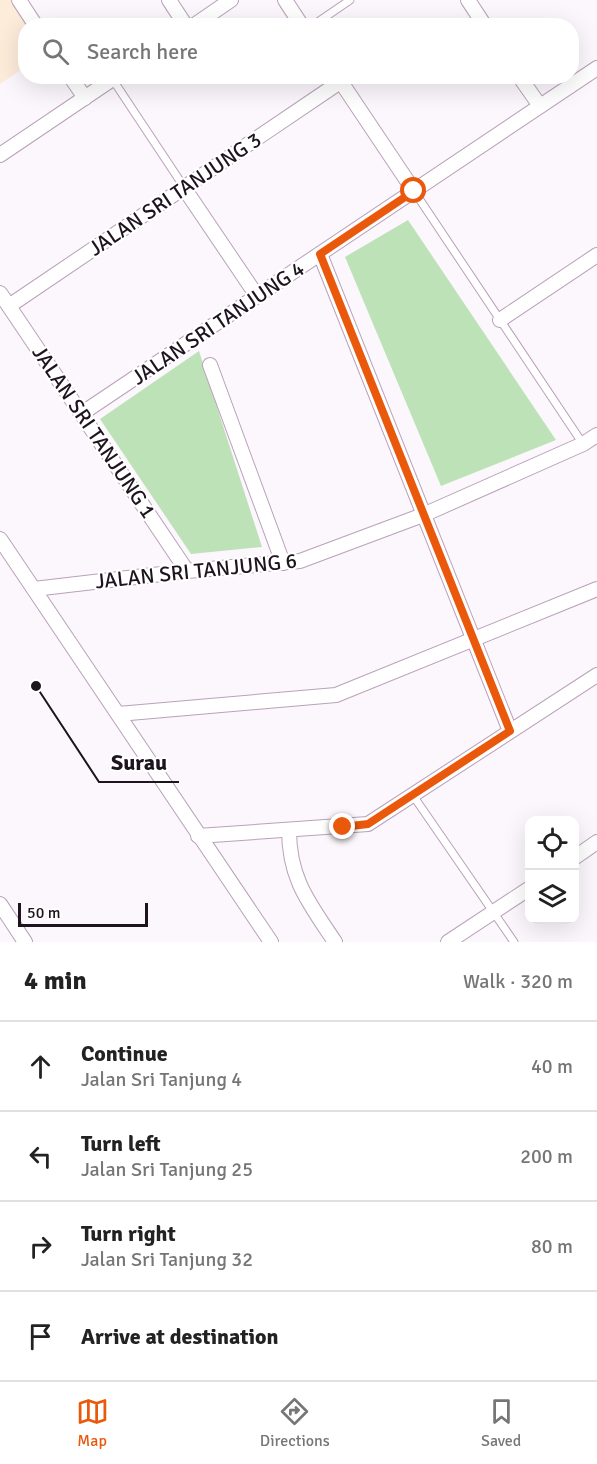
<!DOCTYPE html>
<html lang="en">
<head>
<meta charset="utf-8">
<style>
	:root { --surface:#fff; --page:#f2f2f2; --text:#222; --muted:#767676; --line:#e0e0e0; --accent:#ea580c }
	body { margin:0; font-family:Signika,sans-serif; background:var(--page); color:var(--text) }
	.controls { position:absolute; right:18px; bottom:18px; display:grid; overflow:hidden; border-radius:12px; box-shadow:0 6px 24px #0002 }
	.controls button { width:54px; height:54px; display:grid; place-items:center; padding:0; border:0; border-bottom:2px solid var(--line); background:var(--surface); color:var(--text); font:30px sans-serif }
	.scale { position:absolute; left:18px; bottom:15px; width:130px; box-sizing:border-box; padding-left:6px; border:3px solid #1d141d; border-top:0; font-size:16px; line-height:21px; white-space:nowrap; color:#1d141d; -webkit-text-stroke:4px #fff; paint-order:stroke }
	.stop { position:absolute; width:18px; height:18px; margin:-14px; border:4px solid #ea580c; border-radius:50%; background:#fff }
	.stop.end { background:#ea580c; border-color:#fff; box-shadow:0 2px 6px #0008 }
	.list { margin:0; padding:0; list-style:none }
	h2 { display:flex; justify-content:space-between; align-items:center; height:78px; margin:0; padding:0 24px; font-size:26px }
	h2 small { font-size:20px; font-weight:400; color:var(--muted) }
	.list li { display:grid; grid-template-columns:39px 1fr auto; gap:18px; align-items:center; box-sizing:border-box; height:90px; padding:0 24px; border-top:2px solid var(--line) }
	.list b { display:block; font-size:22px; white-space:nowrap }
	.list p { margin:0; font-size:20px; white-space:nowrap; color:var(--muted) }
	.list em { font-size:20px; font-style:normal; color:var(--muted) }
	.icon { flex:none; width:33px; height:33px; fill:none; stroke:currentColor; stroke-width:2; stroke-linecap:round; stroke-linejoin:round }
	.map { position:relative; flex:none; width:597px; height:942px; overflow:hidden }
	.search { position:absolute; background:var(--surface); box-shadow:0 6px 24px #0002; left:18px; right:18px; top:18px; height:66px; display:flex; align-items:center; gap:15px; box-sizing:border-box; padding:0 21px; border-radius:24px; color:var(--muted); font-size:22px }
	.sheet { height:438px; background:var(--surface) }
	nav { display:flex; justify-content:space-around; align-items:center; box-sizing:border-box; height:84px; border-top:2px solid var(--line); background:var(--surface); font-size:16px; color:var(--muted) }
	nav a { display:grid; justify-items:center; gap:3px }
	nav .on { color:var(--accent) }
	.map>svg:first-child { display:block }
	.commercial { fill:#fdecda }
	.green { fill:#bee2b8 }
	.lines { fill:none; stroke-linecap:round; stroke-linejoin:round }
	.lane-casing { stroke:#b9a1ba; stroke-width:9 }
	.street-casing { stroke:#b9a1ba; stroke-width:16 }
	.lane { stroke:#fff; stroke-width:7 }
	.street { stroke:#fff; stroke-width:14 }
	.route { stroke:#ea580c; stroke-width:8 }
	.labels { text-anchor:middle; stroke-width:4.5; stroke-linejoin:round; paint-order:stroke }
	.street-label { font-size:21px; fill:#1d141d; stroke:#fff }
	.leader { fill:none; stroke:#1d141d; stroke-width:2 }
	.callout-dot { fill:#1d141d; stroke:#fff; stroke-width:2 }
	.callout-label { font-size:22px; text-anchor:middle; font-weight:bold; fill:#1d141d; stroke:#fff; stroke-width:4.5; stroke-linejoin:round; paint-order:stroke }
</style>
</head>
<body>
<div class="map">
<svg width="597" height="942" viewBox="0 0 597 942">
	<rect width="100%" height="100%" fill="#fcf7fc"/>
	<!-- commercial -->
	<polygon class="commercial" points="0,0 12,0 29,25 26,26 25,67 0,84"/>
	<!-- green -->
	<g class="green">
		<polygon points="408,220 556,440 441,486 345,257"/>
		<polygon points="199,351 262,547 191,554 100,419"/>
	</g>
	<g class="lines">
		<!-- lane casing -->
		<g class="lane-casing">
			<g id="lane">
				<polyline points="312,26 350,0"/>
				<polyline points="113,80 184,187"/>
				<polyline points="414,191 583,444"/>
				<polyline points="412,794 514,942"/>
			</g>
		</g>
		<!-- street casing -->
		<g class="street-casing">
			<g id="street">
				<polyline points="19,0 36,26"/>
				<polyline points="169,0 186,26"/>
				<polyline points="285,0 302,26"/>
				<polyline points="468,0 485,26"/>
				<polyline points="193,26 231,0"/>
				<polyline points="70,76 85,98"/>
				<polyline points="337,76 414,191"/>
				<polyline points="519,76 540,106"/>
				<polyline points="0,155 117,76"/>
				<polyline points="184,188 257,296"/>
				<polyline points="320,254 510,731"/>
				<polyline points="0,293 187,571"/>
				<polyline points="9,306 340,82"/>
				<polyline points="500,320 597,255"/>
				<polyline points="210,365 283,563"/>
				<polyline points="81,414 597,68"/>
				<polyline points="0,539 271,942"/>
				<polyline points="34,589 187,571 300,561 423,515 583,444 597,435"/>
				<polyline points="118,714 336,695 597,589"/>
				<path d="M 289,830 C 289,879 309,903 335,942"/>
				<polyline points="198,836 368,824 597,675"/>
				<polyline points="574,858 597,842"/>
				<polyline points="0,904 25,942"/>
				<polyline points="448,942 530,888"/>
			</g>
		</g>
		<!-- lane -->
		<use href="#lane" class="lane"/>
		<!-- street -->
		<use href="#street" class="street"/>
	</g>
	<g class="lines">
		<!-- route -->
		<polyline class="route" points="343,827 368,824 510,731 320,254 414,191"/>
	</g>
	<g class="labels">
		<!-- street labels -->
		<g class="street-label">
			<text transform="translate(175 194) rotate(-34)" y="7">JALAN SRI TANJUNG 3</text>
			<text transform="translate(218 323) rotate(-34)" y="7">JALAN SRI TANJUNG 4</text>
			<text transform="translate(94 432) rotate(56)" y="7">JALAN SRI TANJUNG 1</text>
			<text transform="translate(196 571) rotate(-6)" y="7">JALAN SRI TANJUNG 6</text>
		</g>
	</g>
	<!-- callouts -->
	<path class="leader" d="M36 686L99 782H179"/>
	<circle class="callout-dot" cx="36" cy="686" r="6"/>
	<g class="callout-label">
		<text x="139" y="770">Surau</text>
	</g>
</svg>
<div class="controls">
<button><svg class="icon" aria-label="locate" viewBox="0 0 24 24"><circle cx="12" cy="12" r="6"/><path d="M12 2v4M12 18v4M2 12h4M18 12h4"/></svg></button>
<button><svg class="icon" aria-label="layers" viewBox="0 0 24 24"><path d="M12 4l9 5-9 5-9-5zM3 14l9 5 9-5"/></svg></button>
</div>
<div class="scale">50 m</div>
<div class="stop" style="left:414px;top:191px"></div>
<div class="stop end" style="left:343px;top:827px"></div>
<div class="search"><svg class="icon" aria-label="search" viewBox="0 0 24 24"><circle cx="10" cy="10" r="6"/><path d="M15 15l6 6"/></svg>Search here</div>
</div>
<section class="sheet">
<h2>4 min<small>Walk · 320 m</small></h2>
<ul class="list">
<li><svg class="icon" aria-label="ahead" viewBox="0 0 24 24"><path d="M12 20V5M6 11l6-6 6 6"/></svg><div><b>Continue</b><p>Jalan Sri Tanjung 4</p></div><em>40 m</em></li>
<li><svg class="icon" aria-label="left" viewBox="0 0 24 24"><path d="M17 20v-9H6M10 6l-5 5 5 5"/></svg><div><b>Turn left</b><p>Jalan Sri Tanjung 25</p></div><em>200 m</em></li>
<li><svg class="icon" aria-label="right" viewBox="0 0 24 24"><path d="M7 20v-9h11M14 6l5 5-5 5"/></svg><div><b>Turn right</b><p>Jalan Sri Tanjung 32</p></div><em>80 m</em></li>
<li><svg class="icon" aria-label="arrive" viewBox="0 0 24 24"><path d="M6 21V4h12l-3 4 3 4H6"/></svg><div><b>Arrive at destination</b></div></li>
</ul>
</section>
<nav>
<a class="on"><svg class="icon" aria-label="map" viewBox="0 0 24 24"><path d="M3 6l6-2 6 2 6-2v14l-6 2-6-2-6 2zM9 4v14M15 6v14"/></svg>Map</a>
<a><svg class="icon" aria-label="directions" viewBox="0 0 24 24"><path d="M12 3l9 9-9 9-9-9zM9 14v-3h6M13 9l2 2-2 2"/></svg>Directions</a>
<a><svg class="icon" aria-label="saved" viewBox="0 0 24 24"><path d="M7 4h10v16l-5-4-5 4z"/></svg>Saved</a>
</nav>
</body>
</html>
